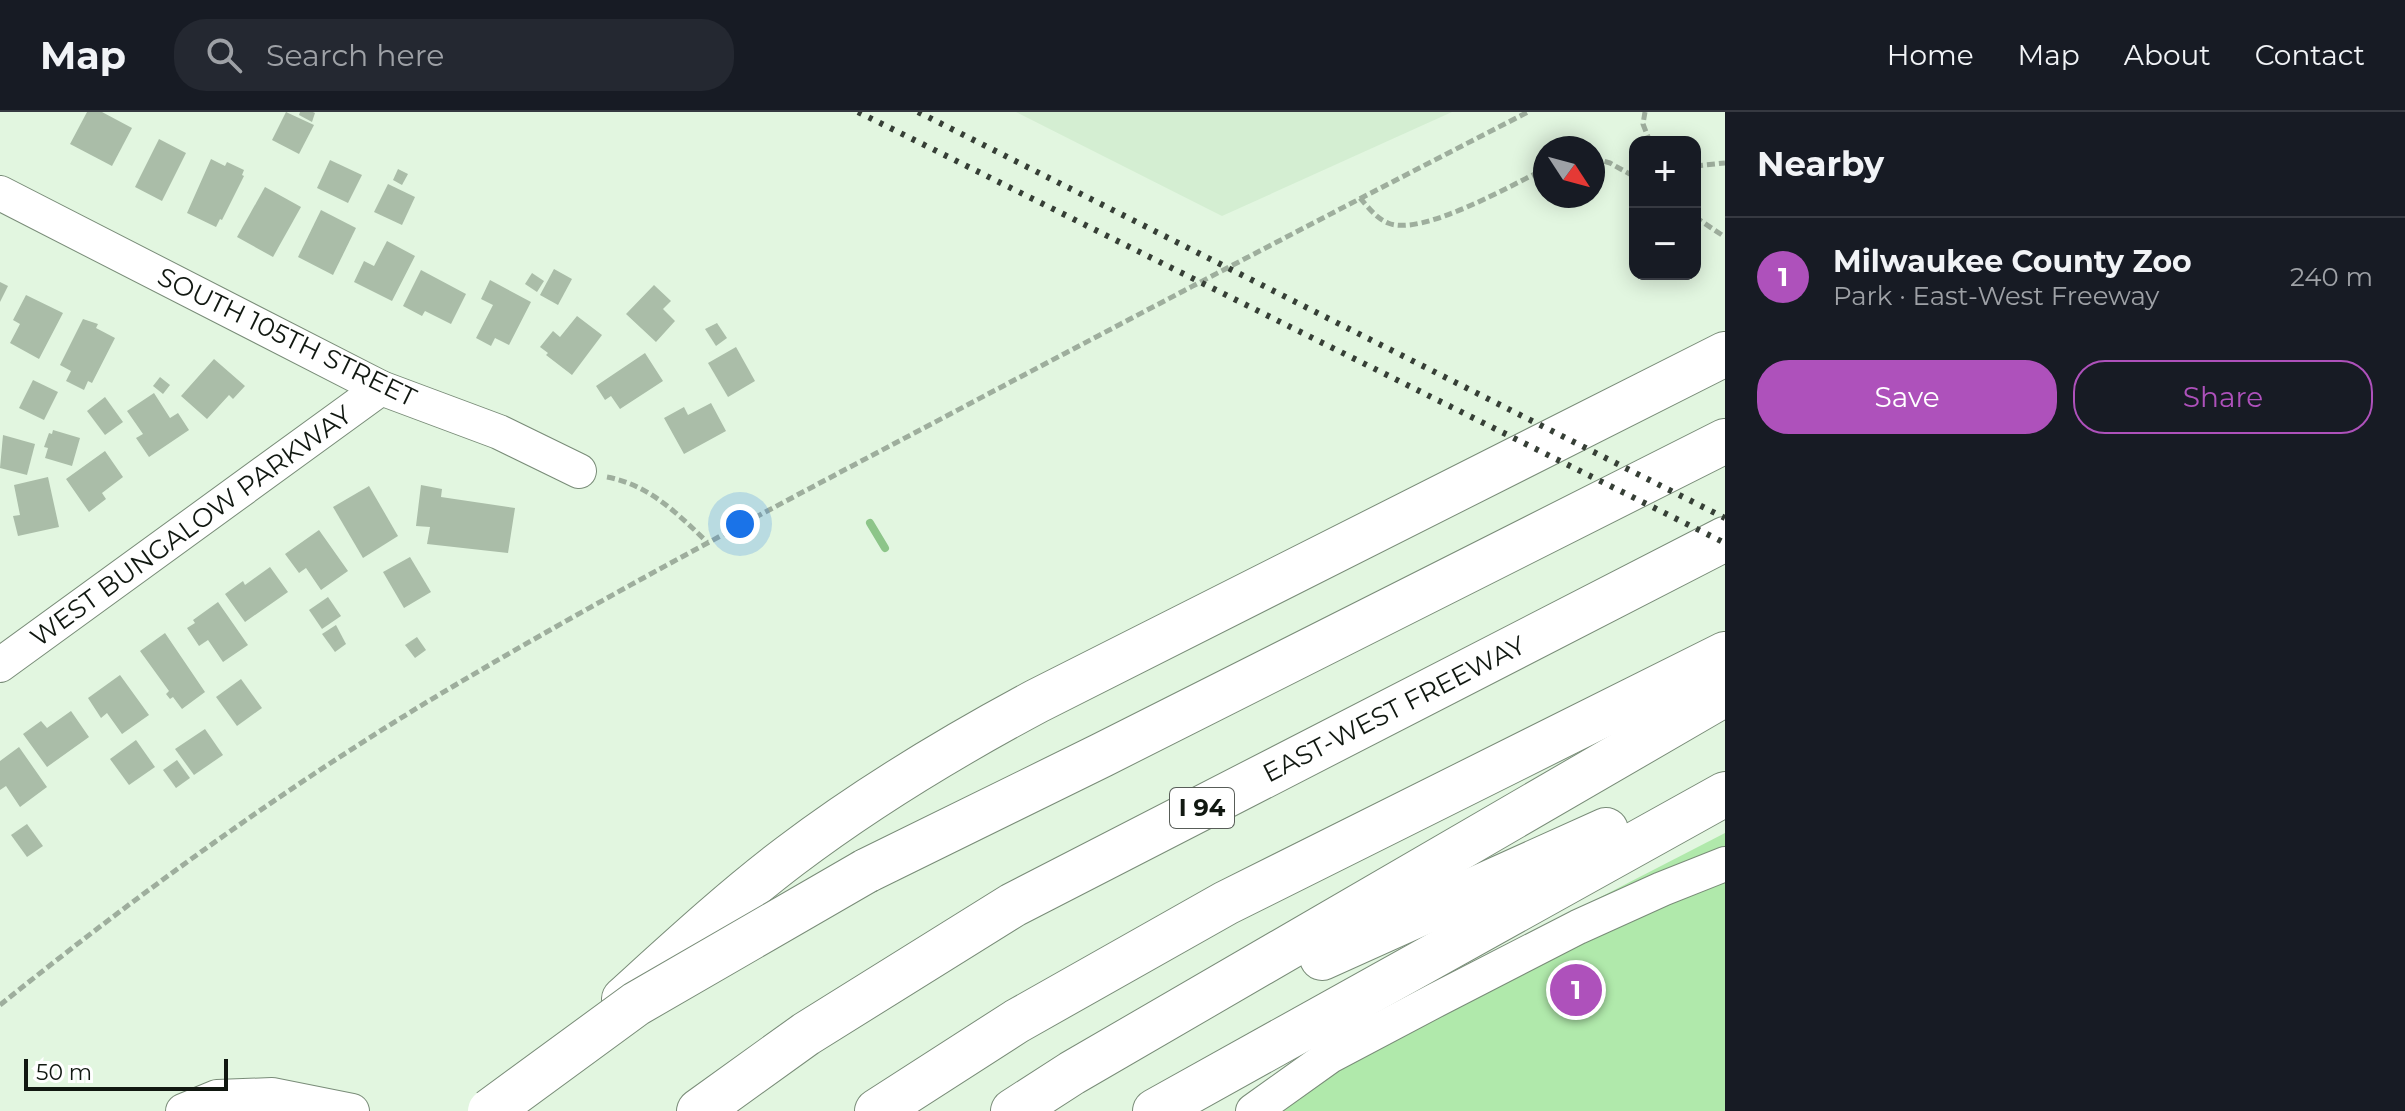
<!DOCTYPE html>
<html lang="en">
<head>
<meta charset="utf-8">
<style>
	:root { --surface:#171b24; --page:#242831; --text:#f1f3f6; --muted:#9ea1a6; --line:#363941; --accent:#ae51bb }
	body { margin:0; font-family:Montserrat,sans-serif; background:var(--page); color:var(--text) }
	.controls { position:absolute; right:24px; top:24px; display:grid; overflow:hidden; border-radius:16px; box-shadow:0 4px 20px #0003 }
	.controls button { width:72px; height:72px; display:grid; place-items:center; padding:0; border:0; border-bottom:2px solid var(--line); background:var(--surface); color:var(--text); font:40px sans-serif }
	.compass { position:absolute; left:1533px; top:24px; width:72px; height:72px; border-radius:50%; background:var(--surface); box-shadow:0 4px 20px #0003; rotate:126deg }
	.scale { position:absolute; left:24px; bottom:20px; width:204px; box-sizing:border-box; padding-left:8px; border:4px solid #111811; border-top:0; font-size:22px; line-height:28px; white-space:nowrap; color:#111811; -webkit-text-stroke:6px #fff; paint-order:stroke }
	.you { position:absolute; left:740px; top:412px; width:28px; height:28px; margin:-20px; border:6px solid #fff; border-radius:50%; background:#1a73e8; box-shadow:0 0 0 12px #1a73e833 }
	.badge { display:grid; place-items:center; width:52px; height:52px; border-radius:50%; background:var(--accent); color:#fff; font-size:26px; font-weight:700 }
	.pin { position:absolute; translate:-50% -50%; border:4px solid #fff; box-shadow:0 2px 8px #0006 }
	.list { margin:0; padding:0; list-style:none }
	h2 { display:flex; justify-content:space-between; align-items:center; height:104px; margin:0; padding:0 32px; font-size:34px }
	h2 small { font-size:26px; font-weight:400; color:var(--muted) }
	.list li { display:grid; grid-template-columns:52px 1fr auto; gap:24px; align-items:center; box-sizing:border-box; height:120px; padding:0 32px; border-top:2px solid var(--line) }
	.list b { display:block; font-size:30px; white-space:nowrap }
	.list p { margin:0; font-size:26px; white-space:nowrap; color:var(--muted) }
	.list em { font-size:26px; font-style:normal; color:var(--muted) }
	.actions { display:flex; gap:16px; padding:24px 32px }
	.actions a { flex:1; padding:18px 0; border:2px solid var(--accent); border-radius:32px; text-align:center; font-size:28px; color:var(--accent) }
	.actions .main { background:var(--accent); color:#fff }
	.icon { flex:none; width:44px; height:44px; fill:none; stroke:currentColor; stroke-width:2; stroke-linecap:round; stroke-linejoin:round }
	.map { position:relative; flex:none; width:1725px; height:999px; overflow:hidden }
	header { display:flex; align-items:center; gap:48px; box-sizing:border-box; height:112px; padding:0 40px; background:var(--surface); border-bottom:2px solid var(--line) }
	header strong { font-size:38px }
	nav { display:flex; gap:44px; margin-inline-start:auto; font-size:28px }
	.search { width:560px; height:72px; background:var(--page); display:flex; align-items:center; gap:20px; box-sizing:border-box; padding:0 28px; border-radius:32px; color:var(--muted); font-size:30px }
	main { display:flex }
	aside { flex:1; background:var(--surface) }
	.map>svg:first-child { display:block }
	.built { fill:#d4eed2 }
	.green { fill:#b0e9ab }
	.lines { fill:none; stroke-linecap:round; stroke-linejoin:round }
	.stream { stroke:#8dc589; stroke-width:8 }
	.building { fill:#aabda8 }
	.minor-casing { stroke:#798c78; stroke-width:36 }
	.highway-casing { stroke:#798c78; stroke-width:46 }
	.path { stroke:#9eae9d; stroke-width:5; stroke-dasharray:8 4; stroke-linecap:butt }
	.minor { stroke:#fff; stroke-width:34 }
	.highway { stroke:#fff; stroke-width:44 }
	.rail { stroke:#363f36; stroke-width:6; stroke-dasharray:4 8; stroke-linecap:butt }
	.highway-bridge-casing { stroke:#798c78; stroke-width:46; stroke-linecap:butt }
	.highway-bridge { stroke:#fff; stroke-width:44 }
	.labels { text-anchor:middle; stroke-width:6; stroke-linejoin:round; paint-order:stroke }
	.shield { fill:#fff; stroke:#585d58; stroke-width:2 }
	.shield-label { font-size:24px; font-weight:bold; fill:#111811 }
	.street-label { font-size:26px; fill:#111811; stroke:#fff }
</style>
</head>
<body>
<header>
<strong>Map</strong>
<div class="search"><svg class="icon" aria-label="search" viewBox="0 0 24 24"><circle cx="10" cy="10" r="6"/><path d="M15 15l6 6"/></svg>Search here</div>
<nav><a>Home</a><a>Map</a><a>About</a><a>Contact</a></nav>
</header>
<main>
<div class="map">
<svg width="1725" height="999" viewBox="0 0 1725 999">
	<rect width="100%" height="100%" fill="#e2f6e0"/>
	<!-- built -->
	<polygon class="built" points="1016,0 1452,0 1222,104"/>
	<!-- green -->
	<polygon class="green" points="1725,721 1725,999 1235,999 1326,933 1560,806"/>
	<g class="lines">
		<!-- stream -->
		<polyline class="stream" points="870,411 885,436"/>
	</g>
	<!-- building -->
	<g class="building">
		<polygon points="87,0 102,0 132,16 112,54 70,32"/>
		<polygon points="286,0 314,13 299,42 272,28"/>
		<polygon points="300,0 313,0 315,1 312,10 299,3"/>
		<polygon points="159,27 186,41 162,89 135,75"/>
		<polygon points="211,47 225,54 227,50 244,58 242,63 244,64 222,108 220,107 216,115 187,101"/>
		<polygon points="330,48 362,63 348,91 317,76"/>
		<polygon points="398,57 408,62 402,73 393,68"/>
		<polygon points="388,72 415,85 402,113 374,100"/>
		<polygon points="265,75 301,95 273,145 237,125"/>
		<polygon points="321,98 356,116 333,163 298,145"/>
		<polygon points="387,129 415,144 392,189 354,170 364,149 374,154"/>
		<polygon points="554,157 572,167 558,193 540,183"/>
		<polygon points="421,158 466,182 451,212 425,199 422,204 403,194"/>
		<polygon points="532,161 544,169 537,180 525,172"/>
		<polygon points="490,168 531,190 509,233 495,226 491,234 476,226 493,193 481,187"/>
		<polygon points="0,170 8,174 0,190"/>
		<polygon points="654,173 671,189 663,197 675,209 656,230 626,202"/>
		<polygon points="26,183 63,201 39,247 10,231 20,212 13,208"/>
		<polygon points="577,204 602,223 572,263 546,243 548,241 540,235 553,219 560,225"/>
		<polygon points="83,207 98,212 96,216 115,226 92,271 88,269 84,278 66,269 71,259 60,253"/>
		<polygon points="717,211 727,226 716,234 705,217"/>
		<polygon points="736,235 755,269 728,285 708,251"/>
		<polygon points="645,241 663,269 620,297 611,284 605,288 596,274"/>
		<polygon points="214,247 245,274 233,287 229,283 207,307 181,284"/>
		<polygon points="160,265 170,273 163,282 153,274"/>
		<polygon points="33,268 58,280 44,308 19,296"/>
		<polygon points="154,281 170,306 178,301 189,318 149,345 136,326 143,322 127,299"/>
		<polygon points="105,285 123,310 105,323 87,299"/>
		<polygon points="711,291 726,319 684,342 664,306 684,295 688,303"/>
		<polygon points="53,318 80,326 72,354 45,346 48,336 44,335 49,321 52,322"/>
		<polygon points="3,323 35,332 27,363 0,356"/>
		<polygon points="105,339 123,365 102,381 106,387 89,400 66,367"/>
		<polygon points="48,365 59,415 18,424 13,404 20,403 14,373"/>
		<polygon points="421,373 442,377 441,385 515,396 508,441 427,432 430,415 416,414"/>
		<polygon points="369,374 398,424 363,446 333,395"/>
		<polygon points="319,418 348,459 321,478 306,456 299,461 285,442"/>
		<polygon points="410,445 431,480 404,496 383,460"/>
		<polygon points="270,455 288,480 245,510 225,482 243,469 245,473"/>
		<polygon points="328,485 341,504 322,517 309,498"/>
		<polygon points="218,490 248,533 223,550 208,528 199,534 187,516 195,511 193,508"/>
		<polygon points="336,513 346,532 335,540 322,522"/>
		<polygon points="165,521 205,580 182,597 173,585 170,587 166,582 169,579 140,539"/>
		<polygon points="417,525 426,538 415,546 405,533"/>
		<polygon points="120,563 149,603 122,622 107,601 101,606 88,586"/>
		<polygon points="241,567 262,596 237,614 216,585"/>
		<polygon points="71,599 89,625 47,655 23,622 41,609 47,616"/>
		<polygon points="205,617 223,643 194,663 175,637"/>
		<polygon points="136,628 155,655 129,673 110,647"/>
		<polygon points="19,635 47,675 20,695 6,674 0,678 0,649"/>
		<polygon points="177,648 190,666 176,676 163,658"/>
		<polygon points="27,712 43,734 27,745 11,723"/>
	</g>
	<g class="lines">
		<!-- minor casing -->
		<g class="minor-casing">
			<g id="minor">
				<polyline points="0,81 381,276 499,320 579,359"/>
				<polyline points="0,553 381,276"/>
				<polyline points="183,999 217,985 272,983 352,999"/>
				<polyline points="1253,999 1330,944 1436,888 1578,815 1662,777 1725,752"/>
			</g>
		</g>
		<!-- highway casing -->
		<g class="highway-casing">
			<g id="highway">
				<polyline points="866,759 1102,643 1725,329"/>
				<polyline points="1322,846 1606,718"/>
				<path d="M 624,887 C 678,838 732,788 790,744 C 868,685 951,635 1037,589 L 1725,242"/>
				<polyline points="699,999 806,922 1013,793 1725,427"/>
				<polyline points="877,999 1017,909 1226,791 1725,542"/>
				<polyline points="1013,999 1072,961 1725,582"/>
				<polyline points="1155,999 1725,682"/>
			</g>
		</g>
		<!-- path -->
		<g class="path">
			<polyline points="1645,0 1643,12 1650,30"/>
			<polyline points="1593,46 1610,51 1635,65"/>
			<polyline points="1695,54 1725,51"/>
			<path d="M 1360,86 C 1368,95 1376,106 1388,111 C 1422,125 1511,73 1545,57"/>
			<polyline points="1695,105 1725,125"/>
			<path d="M 607,365 C 649,373 677,401 707,430"/>
			<path d="M 0,893 C 143,778 294,669 452,575 C 605,484 763,401 920,318 C 1122,211 1325,104 1528,0"/>
		</g>
		<!-- minor -->
		<use href="#minor" class="minor"/>
		<!-- highway -->
		<use href="#highway" class="highway"/>
		<!-- rail -->
		<g class="rail">
			<polyline points="858,0 1725,431"/>
			<polyline points="918,0 1725,406"/>
		</g>
		<!-- highway-bridge casing -->
		<g class="highway-bridge-casing">
			<polyline id="highway-bridge" points="490,999 636,892 866,759"/>
		</g>
		<!-- highway-bridge -->
		<use href="#highway-bridge" class="highway-bridge"/>
	</g>
	<g class="labels">
		<!-- shield labels -->
		<rect class="shield" x="1170" y="676" width="64" height="40" rx="6"/>
		<g class="shield-label">
			<text x="1202" y="704">I 94</text>
		</g>
		<!-- street labels -->
		<g class="street-label">
			<text transform="translate(287 225) rotate(26)" y="9">SOUTH 105TH STREET</text>
			<text transform="translate(191 414) rotate(-36)" y="9">WEST BUNGALOW PARKWAY</text>
			<text transform="translate(1394 597) rotate(-27)" y="9">EAST-WEST FREEWAY</text>
		</g>
	</g>
</svg>
<div class="controls">
<button>+</button>
<button>−</button>
</div>
<svg class="compass" viewBox="-18 -18 36 36"><path d="M0-13l5 13h-10z" fill="#e53935"/><path d="M0 13l5-13h-10z" fill="#9ea1a6"/></svg>
<div class="scale">50 m</div>
<div class="you"></div>
<div class="pin badge" style="left:1576px;top:878px">1</div>
</div>
<aside>
<h2>Nearby<small></small></h2>
<ul class="list">
<li><span class="badge">1</span><div><b>Milwaukee County Zoo</b><p>Park · East-West Freeway</p></div><em>240 m</em></li>
</ul>
<div class="actions"><a class="main">Save</a><a>Share</a></div>
</aside>
</main>
</body>
</html>
